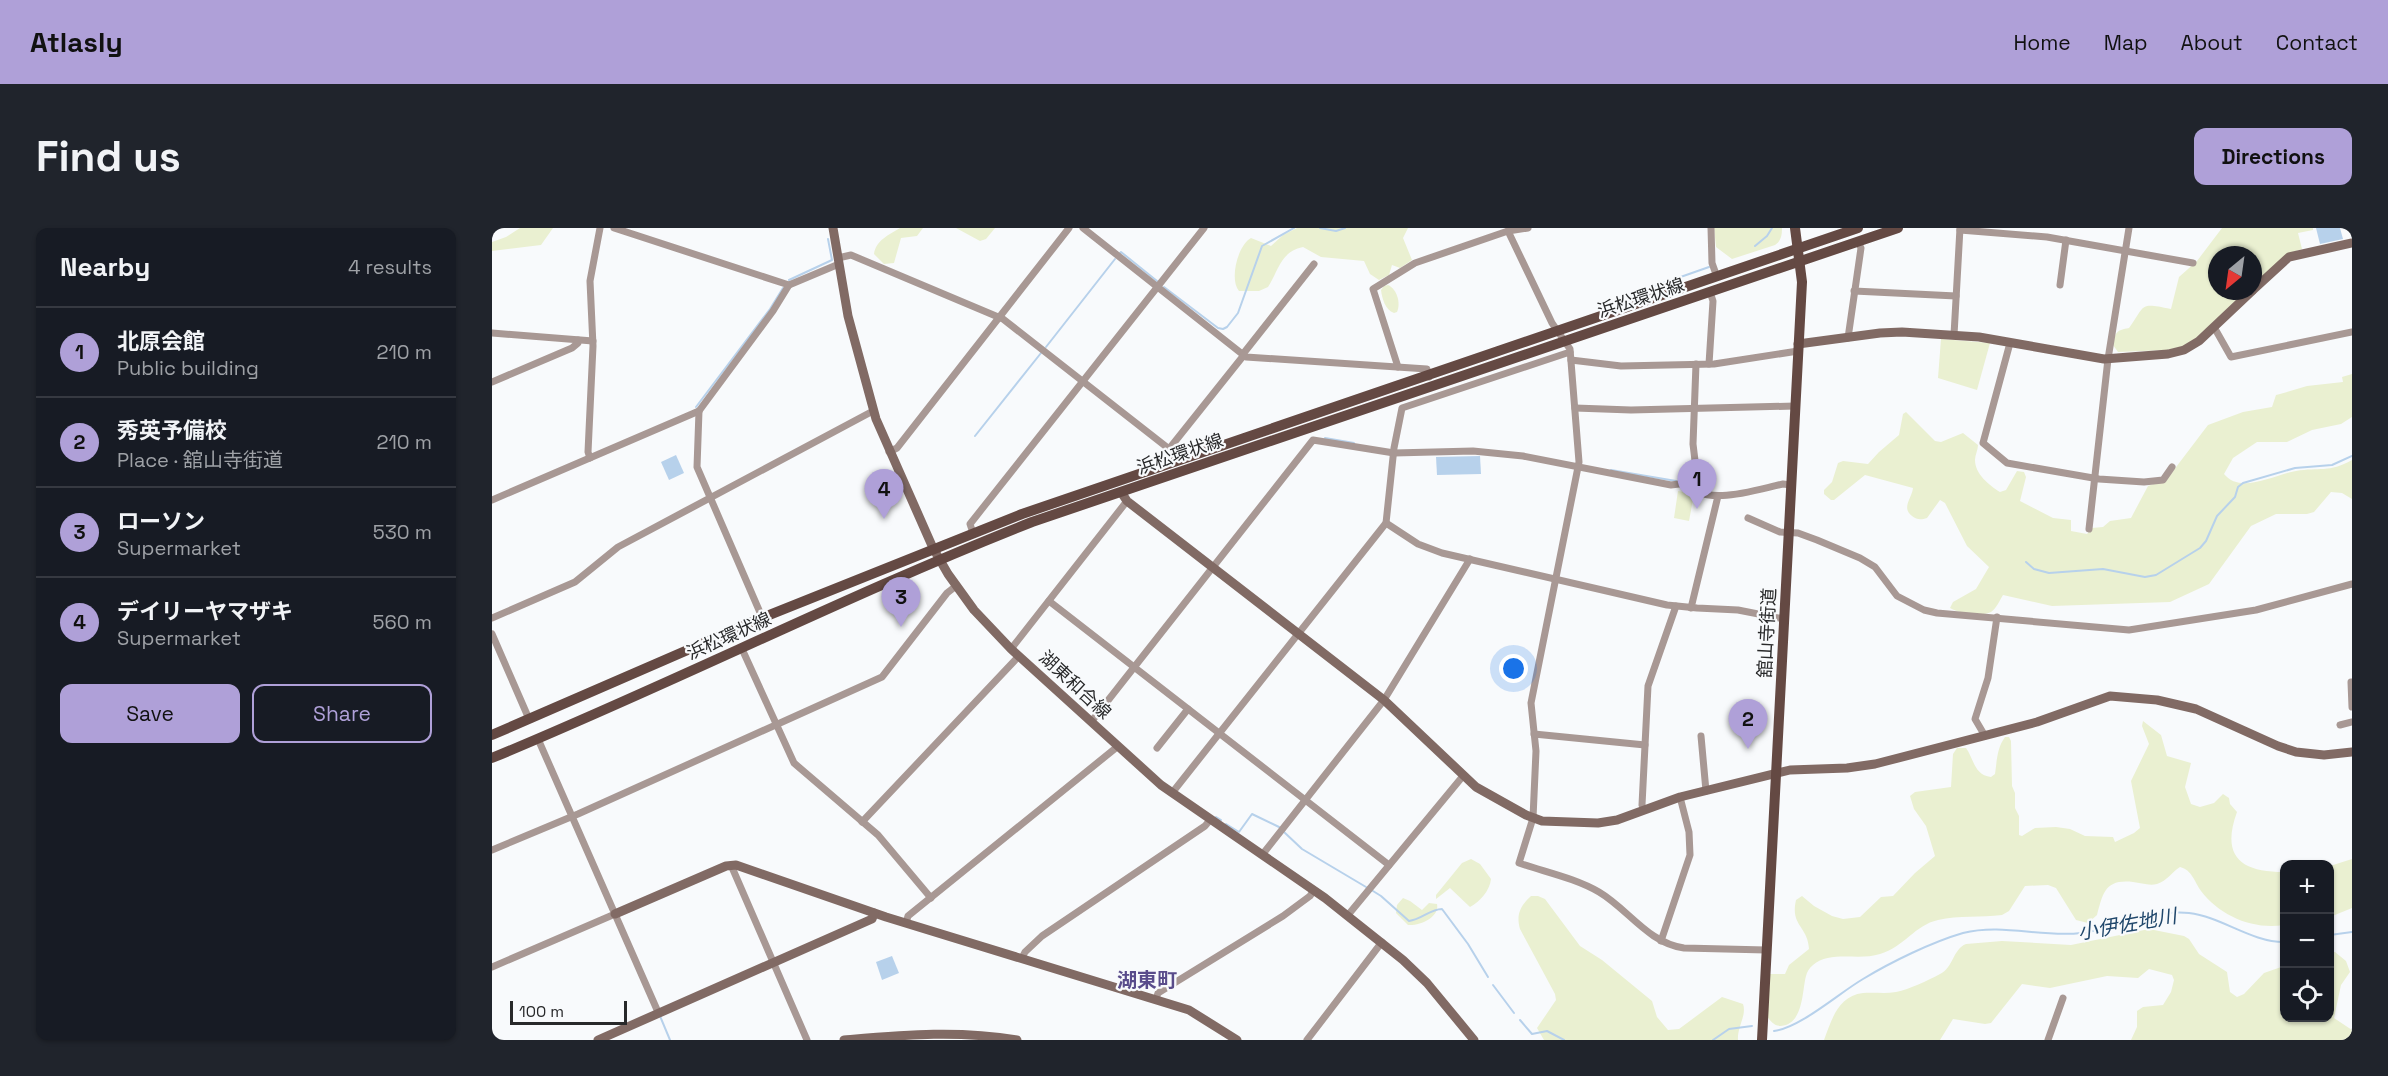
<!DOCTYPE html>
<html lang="en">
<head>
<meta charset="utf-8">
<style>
	:root { --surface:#171b24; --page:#20242c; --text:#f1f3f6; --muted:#9ea1a6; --line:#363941; --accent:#afa0d8 }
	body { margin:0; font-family:"Space Grotesk","Noto Sans JP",sans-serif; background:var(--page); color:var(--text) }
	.controls { position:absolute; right:18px; bottom:18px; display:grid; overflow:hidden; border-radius:12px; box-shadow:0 2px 4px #0004 }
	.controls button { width:54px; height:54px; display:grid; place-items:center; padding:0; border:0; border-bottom:2px solid var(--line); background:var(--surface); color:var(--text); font:30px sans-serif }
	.compass { position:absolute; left:1716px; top:18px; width:54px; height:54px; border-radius:50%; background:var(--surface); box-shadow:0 2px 4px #0004; rotate:209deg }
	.scale { position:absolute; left:18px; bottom:15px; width:117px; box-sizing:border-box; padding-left:6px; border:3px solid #28292a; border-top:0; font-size:16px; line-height:21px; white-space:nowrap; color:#28292a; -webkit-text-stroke:4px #f8fafc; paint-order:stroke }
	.you { position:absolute; left:1022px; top:441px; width:21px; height:21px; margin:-15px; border:4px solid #fff; border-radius:50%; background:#1a73e8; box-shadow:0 0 0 9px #1a73e833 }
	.badge { display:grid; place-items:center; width:39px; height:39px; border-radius:50%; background:var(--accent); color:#111; font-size:20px; font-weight:700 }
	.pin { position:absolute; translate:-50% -50px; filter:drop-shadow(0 2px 3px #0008) }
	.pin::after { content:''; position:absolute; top:32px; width:21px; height:18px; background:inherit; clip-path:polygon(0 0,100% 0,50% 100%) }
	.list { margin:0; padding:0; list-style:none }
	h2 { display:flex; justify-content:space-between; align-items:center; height:78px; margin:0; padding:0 24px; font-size:26px }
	h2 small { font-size:20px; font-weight:400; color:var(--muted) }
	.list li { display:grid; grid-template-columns:39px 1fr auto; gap:18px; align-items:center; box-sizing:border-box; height:90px; padding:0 24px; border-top:2px solid var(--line) }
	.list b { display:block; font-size:22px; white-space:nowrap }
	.list p { margin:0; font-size:20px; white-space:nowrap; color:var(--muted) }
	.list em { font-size:20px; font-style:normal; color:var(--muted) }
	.actions { display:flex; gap:12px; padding:18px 24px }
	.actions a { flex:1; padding:14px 0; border:2px solid var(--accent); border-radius:12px; text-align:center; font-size:21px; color:var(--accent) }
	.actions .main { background:var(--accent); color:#111 }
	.icon { flex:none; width:33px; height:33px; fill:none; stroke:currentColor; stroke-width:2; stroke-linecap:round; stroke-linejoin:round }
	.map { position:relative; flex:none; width:1860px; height:812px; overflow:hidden; border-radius:12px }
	header { display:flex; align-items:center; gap:36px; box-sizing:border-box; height:84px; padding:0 30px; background:var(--accent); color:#111 }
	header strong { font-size:28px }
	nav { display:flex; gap:33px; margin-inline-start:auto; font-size:21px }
	.intro { display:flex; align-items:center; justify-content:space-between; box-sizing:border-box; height:144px; padding:0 36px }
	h1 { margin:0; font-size:42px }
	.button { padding:15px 27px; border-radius:12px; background:var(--accent); color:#111; font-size:21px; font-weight:700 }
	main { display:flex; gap:36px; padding:0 36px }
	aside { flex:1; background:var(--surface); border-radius:12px; box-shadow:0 2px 4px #0004 }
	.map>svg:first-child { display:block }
	.green { fill:#eaf0d1 }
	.water { fill:#b7d1eb }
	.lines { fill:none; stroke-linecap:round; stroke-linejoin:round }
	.stream { stroke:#b7d1eb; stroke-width:2 }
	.street { stroke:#a89894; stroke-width:7 }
	.secondary { stroke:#816a64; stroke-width:9 }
	.primary { stroke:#644943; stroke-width:10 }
	.labels { text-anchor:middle; stroke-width:4.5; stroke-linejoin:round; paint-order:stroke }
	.street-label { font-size:18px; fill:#28292a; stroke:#f8fafc }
	.water-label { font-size:20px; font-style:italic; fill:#20476b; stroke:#f8fafc }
	.neighbourhood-label { font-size:20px; font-weight:bold; fill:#594c8b; stroke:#f8fafc }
</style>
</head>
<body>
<header>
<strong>Atlasly</strong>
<nav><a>Home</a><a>Map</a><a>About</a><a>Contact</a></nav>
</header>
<div class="intro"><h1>Find us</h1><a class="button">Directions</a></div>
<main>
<aside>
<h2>Nearby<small>4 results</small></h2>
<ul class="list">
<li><span class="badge">1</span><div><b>北原会館</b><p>Public building</p></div><em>210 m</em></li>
<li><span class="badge">2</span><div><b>秀英予備校</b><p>Place · 舘山寺街道</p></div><em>210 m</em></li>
<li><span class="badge">3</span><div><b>ローソン</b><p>Supermarket</p></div><em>530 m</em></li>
<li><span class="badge">4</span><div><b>デイリーヤマザキ</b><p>Supermarket</p></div><em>560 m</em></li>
</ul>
<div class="actions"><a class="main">Save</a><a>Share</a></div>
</aside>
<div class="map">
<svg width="1860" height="812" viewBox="0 0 1860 812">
	<rect width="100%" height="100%" fill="#f8fafc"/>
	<!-- green -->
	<g class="green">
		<polygon points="28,0 61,0 49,17 0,23 0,14 14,9"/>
		<path d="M 408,0 L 431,0 L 425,8 L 409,10 L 402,35 L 392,36 L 382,26 C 384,12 397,7 408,0 Z"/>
		<polygon points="464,0 503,0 494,11 488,13"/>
		<path d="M 805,0 L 916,0 L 911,10 L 920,32 L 908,40 L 900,37 L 897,47 L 887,52 L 878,46 L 872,33 L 829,29 L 811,19 C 788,24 787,42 776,59 L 767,63 L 747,63 C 737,51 746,17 759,10 L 779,18 L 791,7 Z"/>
		<path d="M 1222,0 L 1290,0 C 1290,7 1289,13 1283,17 L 1240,31 L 1224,19 Z"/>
		<path d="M 1730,0 L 1821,0 L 1821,2 L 1806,5 L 1810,21 L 1795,26 L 1761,57 L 1761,27 L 1725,27 L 1725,63 L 1754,63 L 1704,110 L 1691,118 L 1675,122 L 1626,124 L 1621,117 C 1623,104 1625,102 1637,100 C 1654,77 1646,74 1679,81 L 1687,49 L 1705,33 Z"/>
		<path d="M 896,57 C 905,61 909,75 905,84 L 902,85 C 893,82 890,70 889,62 L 892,58 Z"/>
		<polygon points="1449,111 1498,115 1485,162 1446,150"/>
		<path d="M 1860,146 L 1860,189 L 1849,196 L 1820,202 L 1795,214 L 1765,214 L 1741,230 L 1732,246 C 1749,267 1783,246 1804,243 C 1827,239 1837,245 1860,232 L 1860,271 L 1850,265 L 1839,264 L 1822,284 L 1815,286 L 1784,286 L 1759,298 L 1717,356 L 1678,374 L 1560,378 L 1511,367 C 1508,372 1504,381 1499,384 C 1490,389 1466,385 1458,380 L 1461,374 L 1484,361 L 1497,339 L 1475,318 L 1453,275 L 1448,272 L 1435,290 C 1429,292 1425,292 1420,288 C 1409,280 1420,270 1421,260 L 1373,247 L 1342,272 L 1339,272 L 1332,266 L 1332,262 L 1340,254 L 1346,235 L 1351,233 L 1376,236 L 1387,224 L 1407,207 L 1411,186 L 1414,184 L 1443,213 L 1449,214 L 1471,205 L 1486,217 C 1486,222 1483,227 1483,232 C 1483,246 1497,257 1508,264 L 1514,262 L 1525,243 L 1532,244 L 1534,249 L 1528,273 L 1561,290 L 1579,292 L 1579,303 L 1595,306 L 1600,300 L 1611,299 L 1618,293 L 1639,290 L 1656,258 L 1675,251 L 1716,197 L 1751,184 L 1780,179 L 1784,167 L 1788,166 L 1815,158 L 1851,154 L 1850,149 Z"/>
		<polygon points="1186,263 1202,266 1197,293 1182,290"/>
		<path d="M 1651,493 L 1669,507 L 1675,528 L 1699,535 L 1693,559 L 1699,576 L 1708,579 L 1722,575 L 1731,566 L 1737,570 L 1738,576 L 1745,584 C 1729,628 1748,644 1792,644 L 1792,697 C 1761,702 1728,688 1709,663 C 1702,653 1700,642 1688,639 C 1680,644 1675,653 1665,656 C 1657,658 1649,655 1641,654 C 1613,651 1611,665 1605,687 L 1596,695 L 1584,692 L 1564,660 L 1556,657 L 1533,658 L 1517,683 L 1510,687 C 1489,690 1467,687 1446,692 C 1423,697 1412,719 1388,726 C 1367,733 1338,722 1321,737 C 1317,740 1315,744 1314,748 C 1310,762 1312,796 1289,798 C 1282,798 1278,793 1275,788 L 1278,746 L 1293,746 L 1297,737 L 1317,721 C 1316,698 1298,698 1304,672 L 1310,668 L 1322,678 L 1340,688 L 1351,691 L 1368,689 L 1389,669 L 1401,668 L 1423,645 L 1443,628 L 1434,598 L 1422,581 L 1418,568 L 1423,564 L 1459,559 L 1461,526 L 1465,520 L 1474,520 C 1482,531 1482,547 1499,549 L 1503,546 C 1505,532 1505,520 1513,509 L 1517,509 L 1519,513 L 1520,558 L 1523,565 L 1523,580 L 1527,588 L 1527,607 L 1530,608 L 1543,600 L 1564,599 L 1578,601 L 1593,608 L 1621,609 L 1623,614 L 1642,605 L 1648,600 L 1639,553 L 1657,516 L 1650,498 Z"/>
		<path d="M 979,631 L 988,636 L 999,651 C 998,662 988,674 978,679 L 958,660 L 944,671 L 944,667 L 970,635 Z"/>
		<polygon points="1860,631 1860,680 1838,689 1838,638"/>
		<path d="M 1039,668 L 1046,668 L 1053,671 L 1088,718 L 1110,732 L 1160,773 L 1165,789 L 1176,802 L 1187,801 L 1230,769 L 1251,776 C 1255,787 1245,799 1246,812 L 1052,812 L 1045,800 L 1064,772 L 1063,766 L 1028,701 C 1024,687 1028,678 1039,668 Z"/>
		<path d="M 911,670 L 918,673 L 930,682 L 937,675 L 945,676 C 948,689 928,698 916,697 L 904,685 L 905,677 Z"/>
		<path d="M 1657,701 L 1692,708 L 1697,711 L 1707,726 L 1735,744 L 1738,764 L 1745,769 L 1752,766 L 1772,745 L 1792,738 L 1792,790 L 1838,790 L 1838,724 L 1843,724 L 1854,733 L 1858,744 L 1849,757 L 1842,790 L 1860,802 L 1860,812 L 1639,812 L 1645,799 L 1645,783 L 1651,779 L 1671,777 L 1679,764 L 1682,752 L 1680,747 L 1657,741 L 1646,750 L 1615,748 L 1558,760 L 1530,756 L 1499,795 L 1493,796 L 1461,791 L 1448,812 L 1332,812 C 1340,791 1346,768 1371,765 C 1382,764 1393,766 1404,764 C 1418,761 1435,753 1448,746 C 1461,740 1461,721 1474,716 L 1510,713 L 1579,717 Z"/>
	</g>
	<!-- water -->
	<g class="water">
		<polygon points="1824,0 1848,0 1851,11 1828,16"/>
		<polygon points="184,227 192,245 177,252 169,234"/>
		<polygon points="988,228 989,246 945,247 944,229"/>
		<polygon points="400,728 407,745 390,752 384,734"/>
	</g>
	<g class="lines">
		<!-- stream -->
		<g class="stream">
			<polyline points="828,0 844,3 853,0"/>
			<polyline points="1263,18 1275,8 1280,0"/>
			<polyline points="628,25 629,24 665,53"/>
			<polyline points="297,52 340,32 336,11"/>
			<polyline points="672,59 726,100 731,101 735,99 746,85 770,18 802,0"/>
			<polyline points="1143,65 1217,39"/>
			<polyline points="554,119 623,31"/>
			<polyline points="204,179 278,81 291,60"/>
			<polyline points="483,208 549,125"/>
			<polyline points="833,210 862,215"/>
			<polyline points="1119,242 1184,253"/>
			<polyline points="1534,334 1542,341 1557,345 1611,341 1653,349 1664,347 1708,320 1714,313 1725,288 1743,269 1746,259 1751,255 1803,240 1840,237 1860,228"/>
			<polyline points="724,589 729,592"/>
			<polyline points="734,596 747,604 760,586 787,599"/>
			<polyline points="792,604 810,621 874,659"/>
			<path d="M 881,663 L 889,668 L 917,693 C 929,692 938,681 950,681 L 976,716 L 996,749"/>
			<polyline points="1838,707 1860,704"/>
			<polyline points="1001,757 1022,785"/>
			<polyline points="168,788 178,812"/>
			<polyline points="1028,792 1040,806 1055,803 1072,812"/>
			<path d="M 1282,803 C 1308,800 1347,765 1371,751 C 1399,734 1440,714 1471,705 C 1511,695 1550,710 1589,705 C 1625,701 1661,681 1697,685 C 1730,689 1759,714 1792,714"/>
			<polyline points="1221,812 1237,801 1260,798"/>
		</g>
		<!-- street -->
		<g class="street">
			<polyline points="122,0 297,57"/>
			<polyline points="591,0 754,129 935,141 937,149"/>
			<polyline points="1219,0 1220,35 1225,49"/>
			<polyline points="1468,2 1555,9 1701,35"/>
			<path d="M 1016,3 L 1060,95 L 1078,121 L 1087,234 L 1039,475 L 1044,523 L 1041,590 L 1027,635 C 1053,644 1083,650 1107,664 C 1136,681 1156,715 1192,720 L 1274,722"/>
			<polyline points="346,30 359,27 511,91 681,224 684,233"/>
			<polyline points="1568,57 1574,12"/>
			<polyline points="1362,63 1464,68"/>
			<polyline points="1722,99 1739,129 1860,104"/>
			<polyline points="0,105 101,113"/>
			<polyline points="1462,107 1468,0"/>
			<polyline points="1356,110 1369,20 1366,14"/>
			<polyline points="1518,115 1491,215 1515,235 1607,251 1652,254 1671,252 1680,239"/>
			<polyline points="751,126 822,36"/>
			<polyline points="1079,132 1129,138 1222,136 1306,123"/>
			<polyline points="1217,136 1221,73 1218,64"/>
			<polyline points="906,139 881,61 923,35 1016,3 1036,0"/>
			<polyline points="0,154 80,120 86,115 86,112"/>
			<polyline points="1083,180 1139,182 1303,178"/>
			<polyline points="677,221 752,127"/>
			<polyline points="397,224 405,220 577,0"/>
			<polyline points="98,230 96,224 101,118 98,53 108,0"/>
			<path d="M 1195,255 C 1211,280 1266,261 1291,256 L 1299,257"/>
			<polyline points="0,272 207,183"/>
			<polyline points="1256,290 1288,304 1306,305 1325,312 1368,330 1383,339 1405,368 1432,382 1445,385 1637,402 1764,382 1860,356"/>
			<polyline points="894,295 926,316 950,325 1175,377 1205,380 1246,382 1292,391"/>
			<polyline points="1597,301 1616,131 1637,0"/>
			<polyline points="481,305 478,296 712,0"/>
			<polyline points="557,373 897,637"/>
			<polyline points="1199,380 1226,268"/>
			<polyline points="270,389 205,239 207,183 281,83 297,57 347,36"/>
			<polyline points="0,390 83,354 126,319 381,183"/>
			<polyline points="0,406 37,491"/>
			<polyline points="250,421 302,535 386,607 439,670"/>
			<polyline points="519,421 635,273"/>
			<polyline points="1859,454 1860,479"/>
			<polyline points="599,494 821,212 902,225 981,223 1031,228 1179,257 1195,255 1204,241 1201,216 1204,136"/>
			<polyline points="1848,497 1860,494"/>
			<polyline points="1042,506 1153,517"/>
			<polyline points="1209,508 1214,563"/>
			<polyline points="1493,508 1483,491 1496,450 1505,389"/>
			<polyline points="46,511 166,784"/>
			<polyline points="665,520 696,481"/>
			<polyline points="680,565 894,295 902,220 910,180 1078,124"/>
			<polyline points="1152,582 1150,577 1156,458 1184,378"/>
			<polyline points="370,594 527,428"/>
			<polyline points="0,622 86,586 390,449 455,365 464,358"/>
			<polyline points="770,627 892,472 978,331"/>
			<polyline points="239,637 315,812"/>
			<polyline points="856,687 971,548"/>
			<polyline points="414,695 416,688 625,519"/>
			<polyline points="1169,713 1198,627 1197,604 1188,569"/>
			<polyline points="530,730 533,724 550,708 713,598 718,592"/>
			<polyline points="0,739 123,686"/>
			<polyline points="664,771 666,765 791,688 818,668 822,662"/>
			<polyline points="815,812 890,714"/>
			<polyline points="1556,812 1571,770"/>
		</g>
		<!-- secondary -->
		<g class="secondary">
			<polyline points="341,0 356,88 384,191 441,320 456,346 482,382 519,421 669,557 833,670 911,732 935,755 982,812"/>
			<polyline points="1761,62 1797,29 1860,15"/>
			<polyline points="1306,116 1388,105 1410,104 1487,109 1612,131 1676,126 1692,122 1707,113 1760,63"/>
			<polyline points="629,264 635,273 892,472 984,559 1034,587 1050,593 1106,595 1125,592 1188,569 1298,542 1355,540 1383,536 1545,494 1618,468 1665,472 1704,481 1786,518 1804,524 1832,527 1860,524"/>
			<polyline points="123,686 234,638 244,637 394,689 697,782 745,812"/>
			<polyline points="106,812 380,691 382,685"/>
			<path d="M 352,812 C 412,807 465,802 525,812"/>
		</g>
		<!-- primary -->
		<g class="primary">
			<polyline points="0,507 267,391 530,286 1366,0"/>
			<path d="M 0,530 C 182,455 357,366 540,294 L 1406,0"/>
			<polyline points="1270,812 1310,54 1303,0"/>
		</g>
	</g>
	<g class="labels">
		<!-- street labels -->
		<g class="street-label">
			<text transform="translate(1149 70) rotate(-18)" y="6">浜松環状線</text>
			<text transform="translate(688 226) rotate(-19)" y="6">浜松環状線</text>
			<text transform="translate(1275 405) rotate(-87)" y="6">舘山寺街道</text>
			<text transform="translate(237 408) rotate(-24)" y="6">浜松環状線</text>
			<text transform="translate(583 457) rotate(43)" y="6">湖東和合線</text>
		</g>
		<!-- water labels -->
		<g class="water-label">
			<text transform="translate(1635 696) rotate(-10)" y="7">小伊佐地川</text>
		</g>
		<!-- neighbourhood labels -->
		<g class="neighbourhood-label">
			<text x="655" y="759">湖東町</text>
		</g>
	</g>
</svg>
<div class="controls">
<button>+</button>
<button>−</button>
<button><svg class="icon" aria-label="locate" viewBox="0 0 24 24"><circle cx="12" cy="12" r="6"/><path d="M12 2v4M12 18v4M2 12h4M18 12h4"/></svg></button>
</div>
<svg class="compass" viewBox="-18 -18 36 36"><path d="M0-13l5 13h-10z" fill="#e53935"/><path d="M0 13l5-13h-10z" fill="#9ea1a6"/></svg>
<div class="scale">100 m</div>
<div class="you"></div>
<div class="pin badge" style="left:1205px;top:281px">1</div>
<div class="pin badge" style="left:1256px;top:521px">2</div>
<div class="pin badge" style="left:409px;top:399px">3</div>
<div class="pin badge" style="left:392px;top:291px">4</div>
</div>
</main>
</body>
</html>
